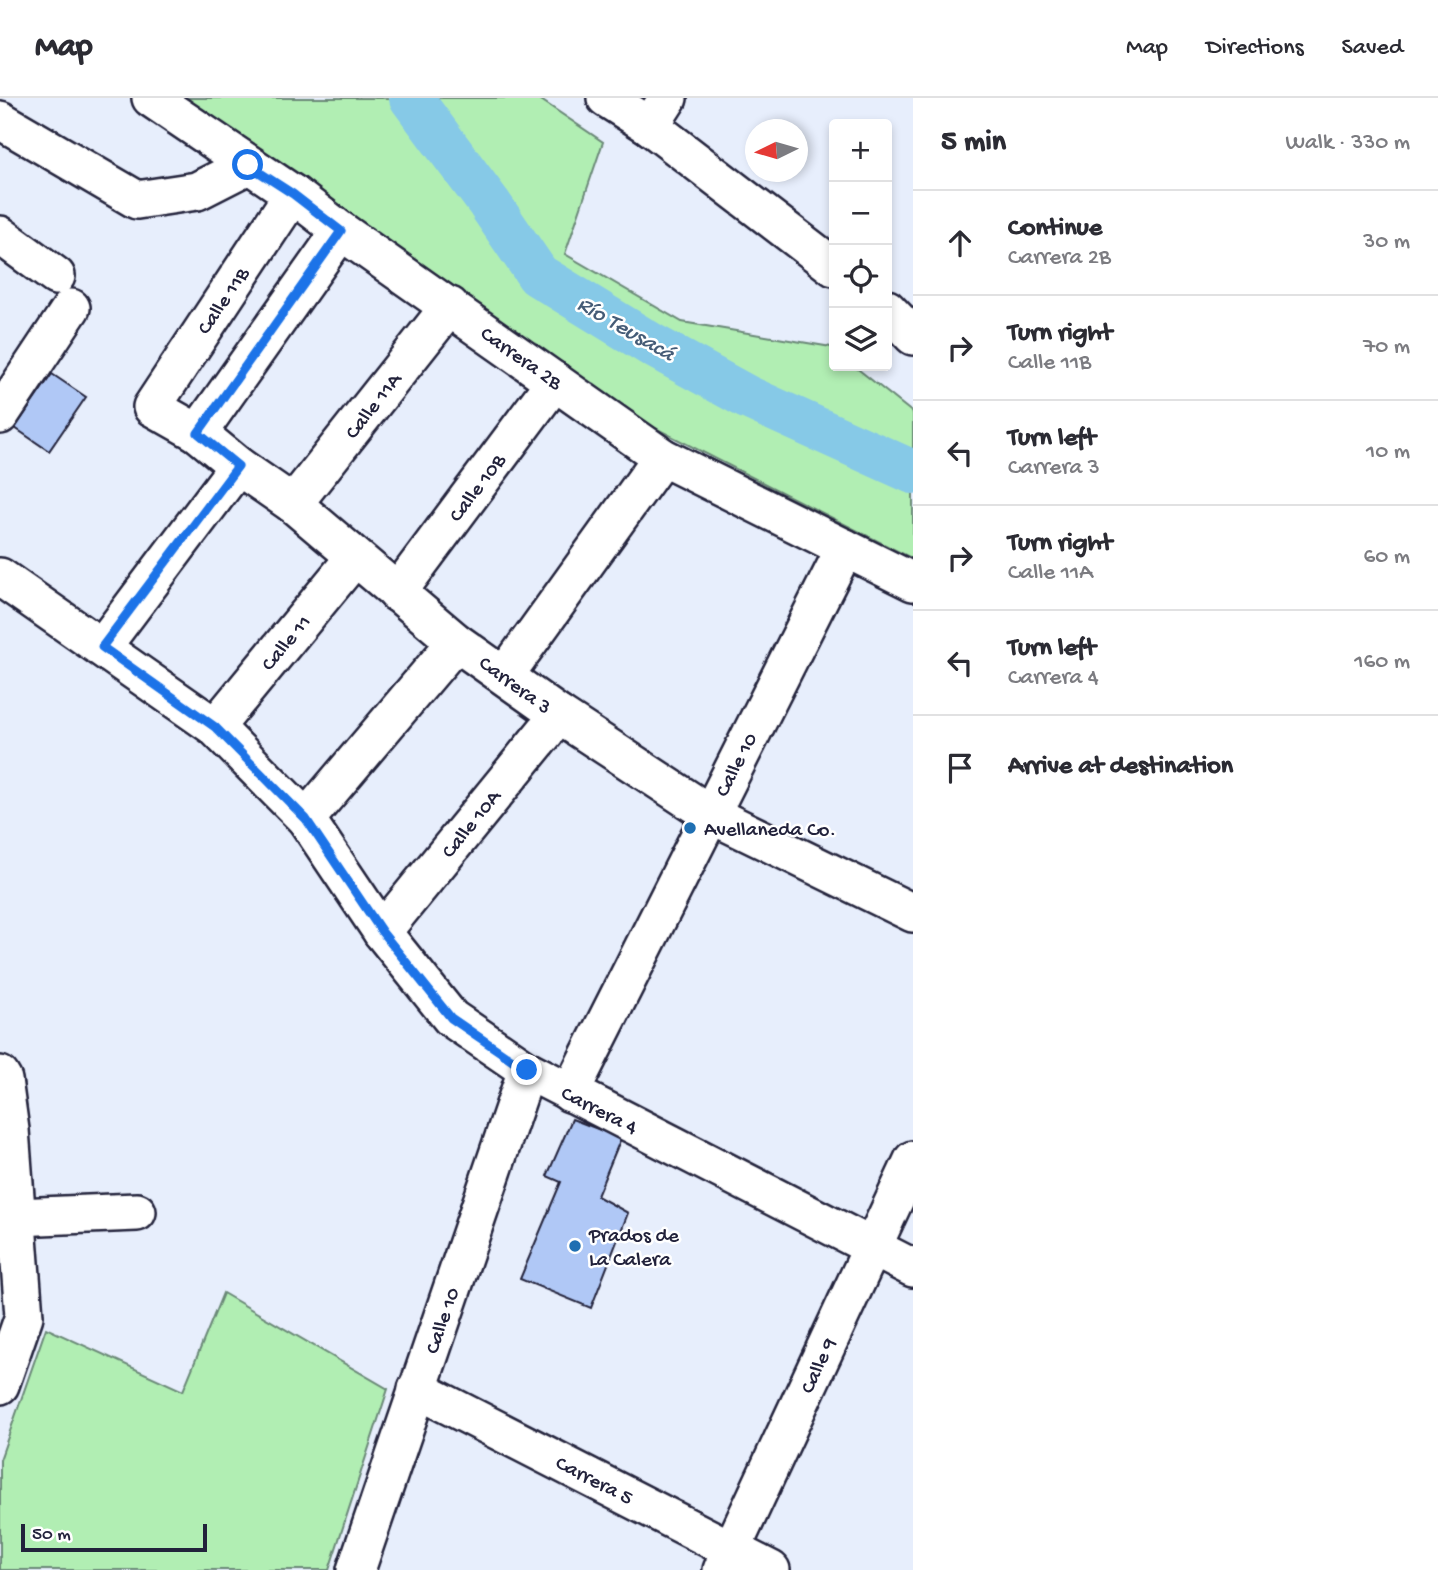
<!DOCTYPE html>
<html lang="en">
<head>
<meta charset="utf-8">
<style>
	:root { --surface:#fff; --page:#f2f2f3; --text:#2b2b33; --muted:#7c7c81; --line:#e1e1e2 }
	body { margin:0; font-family:"Gochi Hand",sans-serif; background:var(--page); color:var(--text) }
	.controls { position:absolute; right:21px; top:21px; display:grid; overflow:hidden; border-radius:7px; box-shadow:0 4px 10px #0003 }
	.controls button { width:63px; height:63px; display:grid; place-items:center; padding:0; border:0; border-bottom:2px solid var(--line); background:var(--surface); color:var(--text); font:35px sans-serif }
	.compass { position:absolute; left:745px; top:21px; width:63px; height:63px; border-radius:50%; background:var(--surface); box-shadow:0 4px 10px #0003; rotate:265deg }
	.scale { position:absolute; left:21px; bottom:18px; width:186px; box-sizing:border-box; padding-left:7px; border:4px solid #22223b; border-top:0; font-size:19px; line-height:24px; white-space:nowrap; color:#22223b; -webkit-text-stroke:5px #fff; paint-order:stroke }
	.stop { position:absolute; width:21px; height:21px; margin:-16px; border:5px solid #1a73e8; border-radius:50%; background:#fff }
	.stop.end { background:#1a73e8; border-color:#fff; box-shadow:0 2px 7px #0008 }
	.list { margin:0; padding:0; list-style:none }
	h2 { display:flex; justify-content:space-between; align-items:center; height:91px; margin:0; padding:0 28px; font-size:30px }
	h2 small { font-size:23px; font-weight:400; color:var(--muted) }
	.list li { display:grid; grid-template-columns:46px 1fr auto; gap:21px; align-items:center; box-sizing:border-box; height:105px; padding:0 28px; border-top:2px solid var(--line) }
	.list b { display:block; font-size:26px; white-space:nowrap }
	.list p { margin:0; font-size:23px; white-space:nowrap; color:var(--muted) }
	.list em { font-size:23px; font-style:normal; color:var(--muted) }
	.icon { flex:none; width:38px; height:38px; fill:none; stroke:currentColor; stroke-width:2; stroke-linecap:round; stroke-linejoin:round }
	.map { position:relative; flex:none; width:913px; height:1472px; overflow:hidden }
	header { display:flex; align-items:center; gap:42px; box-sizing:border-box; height:98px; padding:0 35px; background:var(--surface); border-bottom:2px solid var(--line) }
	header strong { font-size:33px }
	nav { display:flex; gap:38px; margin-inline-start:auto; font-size:24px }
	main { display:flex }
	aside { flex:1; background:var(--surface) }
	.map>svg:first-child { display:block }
	.green { fill:#b1eeb3; stroke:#6a8877; stroke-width:2 }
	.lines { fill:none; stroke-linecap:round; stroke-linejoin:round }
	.river { stroke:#86c9e7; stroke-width:44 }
	.building { fill:#b0c8f6; stroke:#22223b; stroke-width:2 }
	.minor-casing { stroke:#22223b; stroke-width:42 }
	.minor { stroke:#fff; stroke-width:37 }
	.route { stroke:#1a73e8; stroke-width:9 }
	.poi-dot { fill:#1f6fb2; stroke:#fff; stroke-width:2.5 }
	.labels { text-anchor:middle; stroke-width:5; stroke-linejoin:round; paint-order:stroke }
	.street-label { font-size:21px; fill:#22223b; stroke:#fff }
	.poi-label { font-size:21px; fill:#22223b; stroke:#fff; text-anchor:start }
	.water-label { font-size:23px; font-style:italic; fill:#455c77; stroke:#fff }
</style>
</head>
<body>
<header>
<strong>Map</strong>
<nav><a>Map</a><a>Directions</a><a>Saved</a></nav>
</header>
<main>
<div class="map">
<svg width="913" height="1472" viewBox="0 0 913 1472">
	<rect width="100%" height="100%" fill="#e7eefc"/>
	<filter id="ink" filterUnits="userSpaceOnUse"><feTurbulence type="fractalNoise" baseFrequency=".0143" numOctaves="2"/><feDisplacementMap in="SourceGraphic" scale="14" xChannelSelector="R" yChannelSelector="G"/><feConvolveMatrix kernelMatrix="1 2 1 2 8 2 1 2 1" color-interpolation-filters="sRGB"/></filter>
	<g filter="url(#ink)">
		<!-- green -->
		<g class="green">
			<polygon points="172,0 538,0 603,44 565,156 682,224 831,249 834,252 834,268 854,268 913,315 913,461 616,310"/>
			<polygon points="223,1195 388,1291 329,1472 0,1472 0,1362 46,1230 183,1293"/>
		</g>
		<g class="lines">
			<!-- river -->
			<polyline class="river" points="411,0 489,105 538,177 652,247 747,299 913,374"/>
		</g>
		<!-- building -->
		<g class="building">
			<polygon points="52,276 86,299 49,353 15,330"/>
			<polygon points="572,1021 621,1040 597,1098 628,1115 591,1210 520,1181 561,1084 547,1078"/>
		</g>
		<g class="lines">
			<!-- minor casing -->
			<g class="minor-casing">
				<g id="minor">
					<polyline points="151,0 293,96 341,133 662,359 913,484"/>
					<polyline points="606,0 650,28 834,169"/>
					<polyline points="0,22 137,102 197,93 248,67"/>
					<polyline points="650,28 668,0"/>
					<polyline points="293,96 152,309 198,335 238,368 293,406 456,544 559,617 710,716 913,815"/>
					<polyline points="0,137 56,178"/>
					<polyline points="887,211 913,238"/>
					<polyline points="0,317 71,210"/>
					<polyline points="198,335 341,133"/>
					<polyline points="293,406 450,208"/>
					<polyline points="0,479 215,629 306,721 382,834 451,920 527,972 913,1170"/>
					<polyline points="397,495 555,283"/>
					<polyline points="102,549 238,368"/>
					<polyline points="505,577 662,359"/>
					<polyline points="215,629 355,459"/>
					<polyline points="306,721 456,544"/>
					<polyline points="382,834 559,617"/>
					<polyline points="0,977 3,982 10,1032 24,1218 0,1287"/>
					<polyline points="570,995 845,450"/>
					<polyline points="16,1119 137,1114"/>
					<polyline points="417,1291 771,1472"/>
					<polyline points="356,1472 527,972"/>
					<polyline points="722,1472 913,1062"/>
				</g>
			</g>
			<!-- minor -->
			<use href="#minor" class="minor"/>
		</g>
	</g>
	<g class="lines" filter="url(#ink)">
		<!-- route -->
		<polyline class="route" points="248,67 293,96 341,133 198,335 238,368 102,549 215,629 306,721 382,834 451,920 527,972"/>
	</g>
	<!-- markers -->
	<g class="poi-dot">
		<circle cx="690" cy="730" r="7"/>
		<circle cx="575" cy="1148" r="7"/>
	</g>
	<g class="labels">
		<!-- street labels -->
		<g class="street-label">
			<text transform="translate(222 202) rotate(-56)" y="7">Calle 11B</text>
			<text transform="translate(522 259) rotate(35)" y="7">Carrera 2B</text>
			<text transform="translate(372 307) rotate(-52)" y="7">Calle 11A</text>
			<text transform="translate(476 389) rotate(-53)" y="7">Calle 10B</text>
			<text transform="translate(285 544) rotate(-50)" y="7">Calle 11</text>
			<text transform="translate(516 586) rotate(36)" y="7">Carrera 3</text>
			<text transform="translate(735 666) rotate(-63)" y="7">Calle 10</text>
			<text transform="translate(470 725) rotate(-51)" y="7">Calle 10A</text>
			<text transform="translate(600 1011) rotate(27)" y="7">Carrera 4</text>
			<text transform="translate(441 1222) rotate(-71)" y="7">Calle 10</text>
			<text transform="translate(817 1267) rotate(-65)" y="7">Calle 9</text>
			<text transform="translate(595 1381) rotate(27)" y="7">Carrera 5</text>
		</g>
		<!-- poi labels -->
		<g class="poi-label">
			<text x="704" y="737">Avellaneda Co.</text>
			<text x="589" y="1143">Prados de<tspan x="589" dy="24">La Calera</tspan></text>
		</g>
		<!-- water labels -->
		<g class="water-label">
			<text transform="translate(627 229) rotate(30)" y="8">Río Teusacá</text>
		</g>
	</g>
</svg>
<div class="controls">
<button>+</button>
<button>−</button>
<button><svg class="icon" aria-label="locate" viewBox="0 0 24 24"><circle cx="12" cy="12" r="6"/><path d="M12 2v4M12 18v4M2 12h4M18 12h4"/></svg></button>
<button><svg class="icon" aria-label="layers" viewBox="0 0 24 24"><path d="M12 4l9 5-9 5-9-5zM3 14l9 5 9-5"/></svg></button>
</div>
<svg class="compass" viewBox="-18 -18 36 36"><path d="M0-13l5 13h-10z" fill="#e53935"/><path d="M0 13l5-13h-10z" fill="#7c7c81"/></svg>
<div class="scale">50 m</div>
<div class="stop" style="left:248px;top:67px"></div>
<div class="stop end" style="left:527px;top:972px"></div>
</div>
<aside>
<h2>5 min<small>Walk · 330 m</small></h2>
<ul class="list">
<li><svg class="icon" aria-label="ahead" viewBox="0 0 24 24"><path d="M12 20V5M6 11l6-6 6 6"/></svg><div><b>Continue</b><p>Carrera 2B</p></div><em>30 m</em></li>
<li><svg class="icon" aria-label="right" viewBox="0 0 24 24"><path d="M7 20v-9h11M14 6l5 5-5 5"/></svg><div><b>Turn right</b><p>Calle 11B</p></div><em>70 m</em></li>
<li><svg class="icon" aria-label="left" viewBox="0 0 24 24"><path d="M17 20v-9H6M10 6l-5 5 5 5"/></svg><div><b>Turn left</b><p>Carrera 3</p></div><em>10 m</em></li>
<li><svg class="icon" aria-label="right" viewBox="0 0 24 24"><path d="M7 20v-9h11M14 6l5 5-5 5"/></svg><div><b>Turn right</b><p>Calle 11A</p></div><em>60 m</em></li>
<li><svg class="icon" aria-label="left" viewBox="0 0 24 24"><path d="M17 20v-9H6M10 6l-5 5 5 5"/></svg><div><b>Turn left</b><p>Carrera 4</p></div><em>160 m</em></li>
<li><svg class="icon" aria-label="arrive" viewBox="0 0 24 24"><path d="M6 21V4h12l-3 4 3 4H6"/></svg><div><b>Arrive at destination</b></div></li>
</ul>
</aside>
</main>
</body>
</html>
